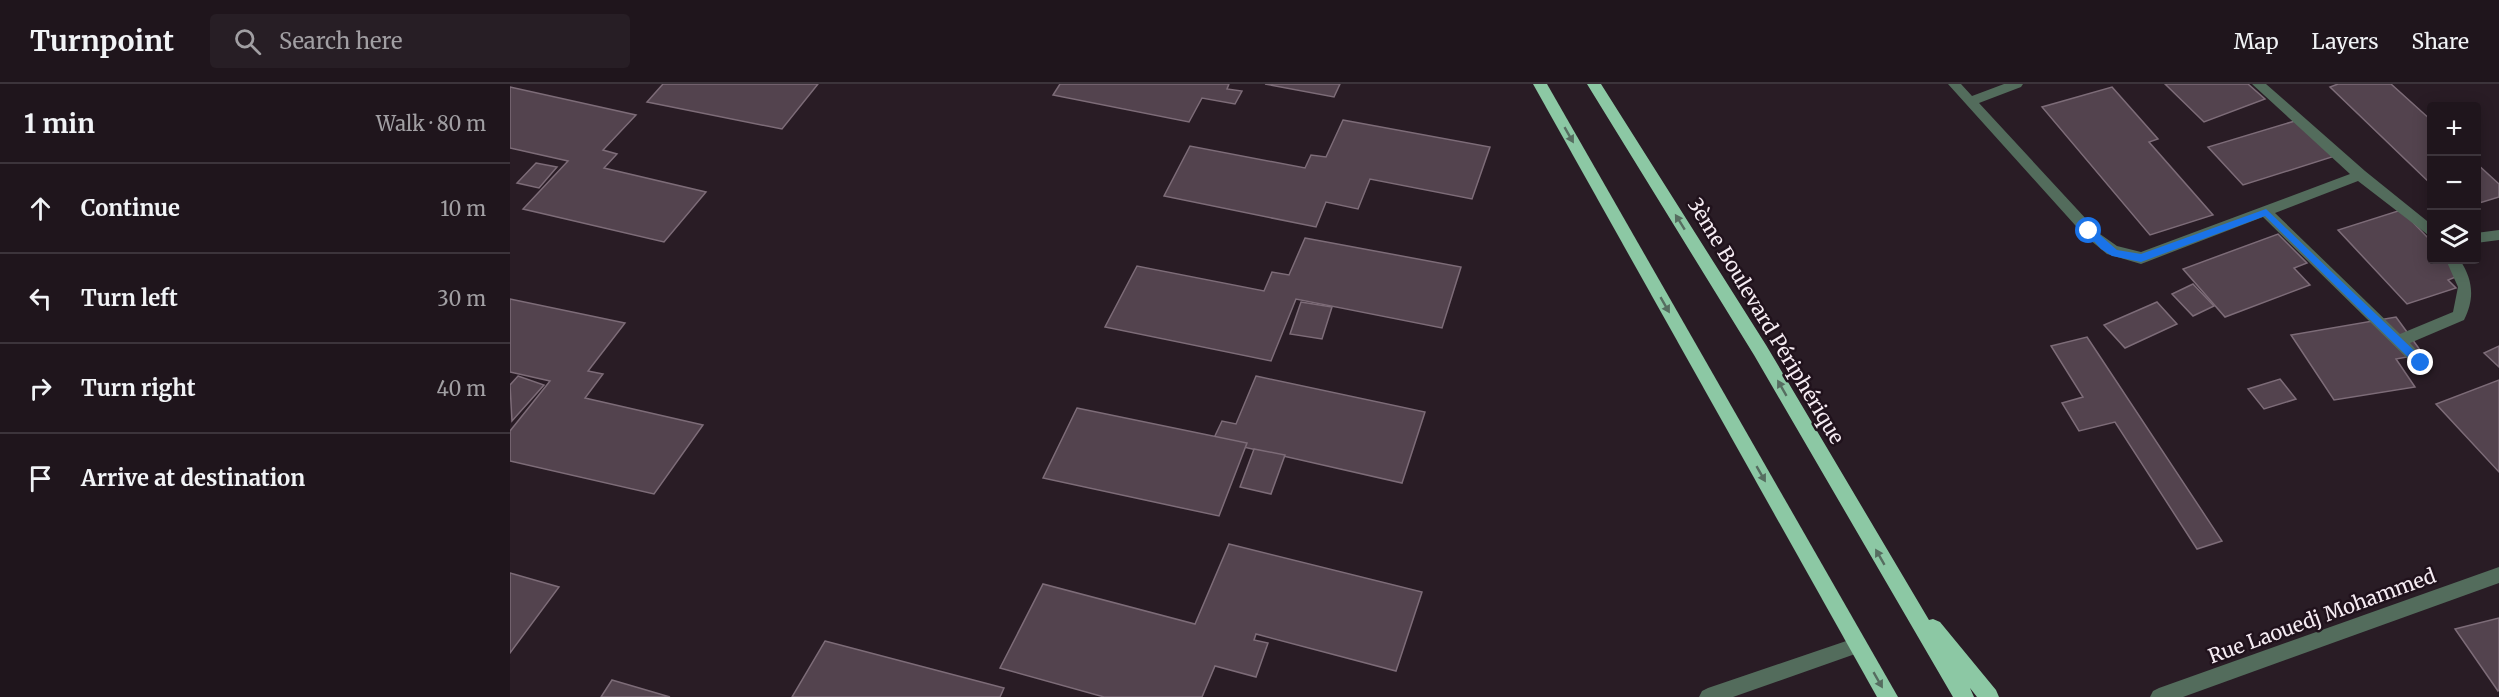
<!DOCTYPE html>
<html lang="en">
<head>
<meta charset="utf-8">
<style>
	:root { --surface:#1f151c; --page:#271e25; --text:#f1f3f6; --muted:#a19fa3; --line:#3c343b }
	body { margin:0; font-family:Merriweather,serif; background:var(--page); color:var(--text) }
	.controls { position:absolute; right:18px; top:18px; display:grid; overflow:hidden; border-radius:6px; box-shadow:0 3px 15px #0003 }
	.controls button { width:54px; height:54px; display:grid; place-items:center; padding:0; border:0; border-bottom:2px solid var(--line); background:var(--surface); color:var(--text); font:30px sans-serif }
	.stop { position:absolute; width:18px; height:18px; margin:-14px; border:4px solid #1a73e8; border-radius:50%; background:#fff }
	.stop.end { background:#1a73e8; border-color:#fff; box-shadow:0 2px 6px #0008 }
	.list { margin:0; padding:0; list-style:none }
	h2 { display:flex; justify-content:space-between; align-items:center; height:78px; margin:0; padding:0 24px; font-size:26px }
	h2 small { font-size:20px; font-weight:400; color:var(--muted) }
	.list li { display:grid; grid-template-columns:39px 1fr auto; gap:18px; align-items:center; box-sizing:border-box; height:90px; padding:0 24px; border-top:2px solid var(--line) }
	.list b { display:block; font-size:22px; white-space:nowrap }
	.list em { font-size:20px; font-style:normal; color:var(--muted) }
	.icon { flex:none; width:33px; height:33px; fill:none; stroke:currentColor; stroke-width:2; stroke-linecap:round; stroke-linejoin:round }
	.map { position:relative; flex:none; width:1989px; height:613px; overflow:hidden }
	header { display:flex; align-items:center; gap:36px; box-sizing:border-box; height:84px; padding:0 30px; background:var(--surface); border-bottom:2px solid var(--line) }
	header strong { font-size:28px }
	nav { display:flex; gap:33px; margin-inline-start:auto; font-size:21px }
	.search { width:420px; height:54px; background:var(--page); display:flex; align-items:center; gap:15px; box-sizing:border-box; padding:0 21px; border-radius:6px; color:var(--muted); font-size:22px }
	main { display:flex }
	aside { flex:1; background:var(--surface) }
	.map>svg:first-child { display:block }
	.building { fill:#53434e; stroke:#7d6c78; stroke-width:1.5 }
	.lines { fill:none; stroke-linecap:round; stroke-linejoin:round }
	.minor { fill:#536c5c; fill-rule:evenodd }
	.trunk { fill:#8cc8a4; fill-rule:evenodd }
	.oneway { fill:#566d60 }
	.route { fill:#1a73e8 }
	.labels { text-anchor:middle; stroke-width:5; stroke-linejoin:round; paint-order:stroke }
	.street-label { font-size:20px; fill:#f6ecf3; stroke:#20121c }
</style>
</head>
<body>
<header>
<strong>Turnpoint</strong>
<div class="search"><svg class="icon" aria-label="search" viewBox="0 0 24 24"><circle cx="10" cy="10" r="6"/><path d="M15 15l6 6"/></svg>Search here</div>
<nav><a>Map</a><a>Layers</a><a>Share</a></nav>
</header>
<main>
<aside>
<h2>1 min<small>Walk · 80 m</small></h2>
<ul class="list">
<li><svg class="icon" aria-label="ahead" viewBox="0 0 24 24"><path d="M12 20V5M6 11l6-6 6 6"/></svg><div><b>Continue</b></div><em>10 m</em></li>
<li><svg class="icon" aria-label="left" viewBox="0 0 24 24"><path d="M17 20v-9H6M10 6l-5 5 5 5"/></svg><div><b>Turn left</b></div><em>30 m</em></li>
<li><svg class="icon" aria-label="right" viewBox="0 0 24 24"><path d="M7 20v-9h11M14 6l5 5-5 5"/></svg><div><b>Turn right</b></div><em>40 m</em></li>
<li><svg class="icon" aria-label="arrive" viewBox="0 0 24 24"><path d="M6 21V4h12l-3 4 3 4H6"/></svg><div><b>Arrive at destination</b></div></li>
</ul>
</aside>
<div class="map">
<svg width="1989" height="613" viewBox="0 0 1989 613">
	<rect width="100%" height="100%" fill="#291c25"/>
	<!-- building -->
	<g class="building">
		<polygon points="153,0 308,0 272,45 137,18"/>
		<polygon points="550,0 719,0 717,5 732,7 725,20 692,14 679,38 543,11"/>
		<polygon points="755,0 830,0 824,13"/>
		<polygon points="1655,0 1738,0 1755,15 1694,38"/>
		<polygon points="1828,0 1881,0 1922,37 1922,101 1820,3"/>
		<polygon points="0,3 126,31 93,66 107,70 94,84 196,108 154,158 13,125 58,77 0,64"/>
		<polygon points="1602,3 1648,55 1639,58 1703,131 1640,151 1532,23"/>
		<polygon points="833,36 980,63 962,115 860,95 848,125 816,118 806,143 654,112 680,62 795,84 801,71 816,73"/>
		<polygon points="1788,36 1825,72 1733,101 1698,63"/>
		<polygon points="26,79 47,83 29,104 7,99"/>
		<polygon points="1966,79 1989,100 1989,113 1966,120"/>
		<polygon points="1891,126 1922,158 1922,176 1939,176 1953,190 1938,196 1946,204 1897,220 1828,146"/>
		<polygon points="1768,150 1797,179 1784,184 1800,201 1715,233 1673,185"/>
		<polygon points="795,154 951,183 932,244 786,215 761,277 595,243 627,182 754,207 762,188 779,191"/>
		<polygon points="1683,200 1704,222 1683,232 1662,210"/>
		<polygon points="0,215 115,239 78,287 93,290 75,314 193,341 144,410 0,377 0,347 40,297 0,288"/>
		<polygon points="791,218 822,223 812,255 780,250"/>
		<polygon points="1647,218 1667,240 1615,264 1594,241"/>
		<polygon points="1886,233 1913,270 1886,275 1905,303 1824,316 1781,251"/>
		<polygon points="1577,253 1712,457 1687,465 1605,338 1569,347 1552,319 1573,313 1541,262"/>
		<polygon points="1989,262 1989,283 1974,269"/>
		<polygon points="8,292 34,301 2,337 0,301"/>
		<polygon points="746,292 915,328 892,399 703,356 712,337 726,340"/>
		<polygon points="1770,295 1786,315 1754,325 1738,305"/>
		<polygon points="1989,296 1989,388 1926,320"/>
		<polygon points="567,324 737,359 709,432 533,394"/>
		<polygon points="744,365 775,371 761,410 730,403"/>
		<polygon points="719,460 912,508 886,587 746,550 744,556 758,559 746,593 705,582 692,613 594,613 490,584 533,500 685,540"/>
		<polygon points="0,489 49,503 0,569"/>
		<polygon points="1989,534 1989,606 1988,607 1945,545"/>
		<polygon points="315,557 494,604 490,613 282,613"/>
		<polygon points="102,596 160,613 91,613"/>
	</g>
	<g class="lines">
		<!-- minor -->
		<g class="minor">
			<path d="M 1438,0 L 1451,0 L 1462,12 L 1494,0 L 1513,0 L 1511,3 L 1469,19 L 1590,150 L 1607,162 L 1631,168 L 1840,90 L 1742,0 L 1756,0 L 1855,87 L 1922,141 L 1922,154 L 1848,97 L 1765,129 L 1890,250 L 1943,228 L 1948,203 L 1936,176 L 1950,176 C 1963,196 1965,214 1954,236 L 1900,259 L 1918,279 L 1916,283 L 1911,285 L 1906,283 L 1753,133 L 1631,180 L 1597,170 L 1574,151 Z"/>
			<polygon points="1989,146 1989,156 1966,159 1966,149"/>
			<polygon points="1989,483 1989,499 1673,613 1640,613 1643,607 1649,604"/>
			<polygon points="1348,553 1354,555 1357,561 1354,567 1348,569 1223,613 1189,613 1192,607 1198,604"/>
		</g>
		<!-- trunk -->
		<g class="trunk">
			<polygon points="1023,0 1037,0 1388,613 1367,613"/>
			<polygon points="1077,0 1091,0 1256,261 1419,536 1423,535 1430,538 1486,606 1489,613 1467,613 1460,604 1464,613 1443,613 1244,271"/>
		</g>
	</g>
	<!-- one-way arrows -->
	<defs><path id="oneway-solid" d="M-6-.8H1V-3.2L6.5 0L1 3.2V.8H-6Z" transform="scale(1.5)"/></defs>
	<g class="oneway">
		<use href="#oneway-solid" transform="translate(1059 51) rotate(60)"/>
		<use href="#oneway-solid" transform="translate(1170 138) rotate(-122)"/>
		<use href="#oneway-solid" transform="translate(1155 221) rotate(60)"/>
		<use href="#oneway-solid" transform="translate(1272 304) rotate(-120)"/>
		<use href="#oneway-solid" transform="translate(1251 390) rotate(60)"/>
		<use href="#oneway-solid" transform="translate(1370 473) rotate(-120)"/>
		<use href="#oneway-solid" transform="translate(1368 596) rotate(60)"/>
	</g>
	<!-- route -->
	<polygon class="route" points="1756,125 1914,276 1914,282 1907,282 1755,132 1631,178 1602,172 1591,165 1575,147 1576,144 1582,144 1607,166 1631,170"/>
	<g class="labels">
		<!-- street labels -->
		<g class="street-label">
			<text transform="translate(1256 237) rotate(59)" y="7">3ème Boulevard Périphérique</text>
			<text transform="translate(1812 532) rotate(-20)" y="7">Rue Laouedj Mohammed</text>
		</g>
	</g>
</svg>
<div class="controls">
<button>+</button>
<button>−</button>
<button><svg class="icon" aria-label="layers" viewBox="0 0 24 24"><path d="M12 4l9 5-9 5-9-5zM3 14l9 5 9-5"/></svg></button>
</div>
<div class="stop" style="left:1579px;top:147px"></div>
<div class="stop end" style="left:1911px;top:279px"></div>
</div>
</main>
</body>
</html>
